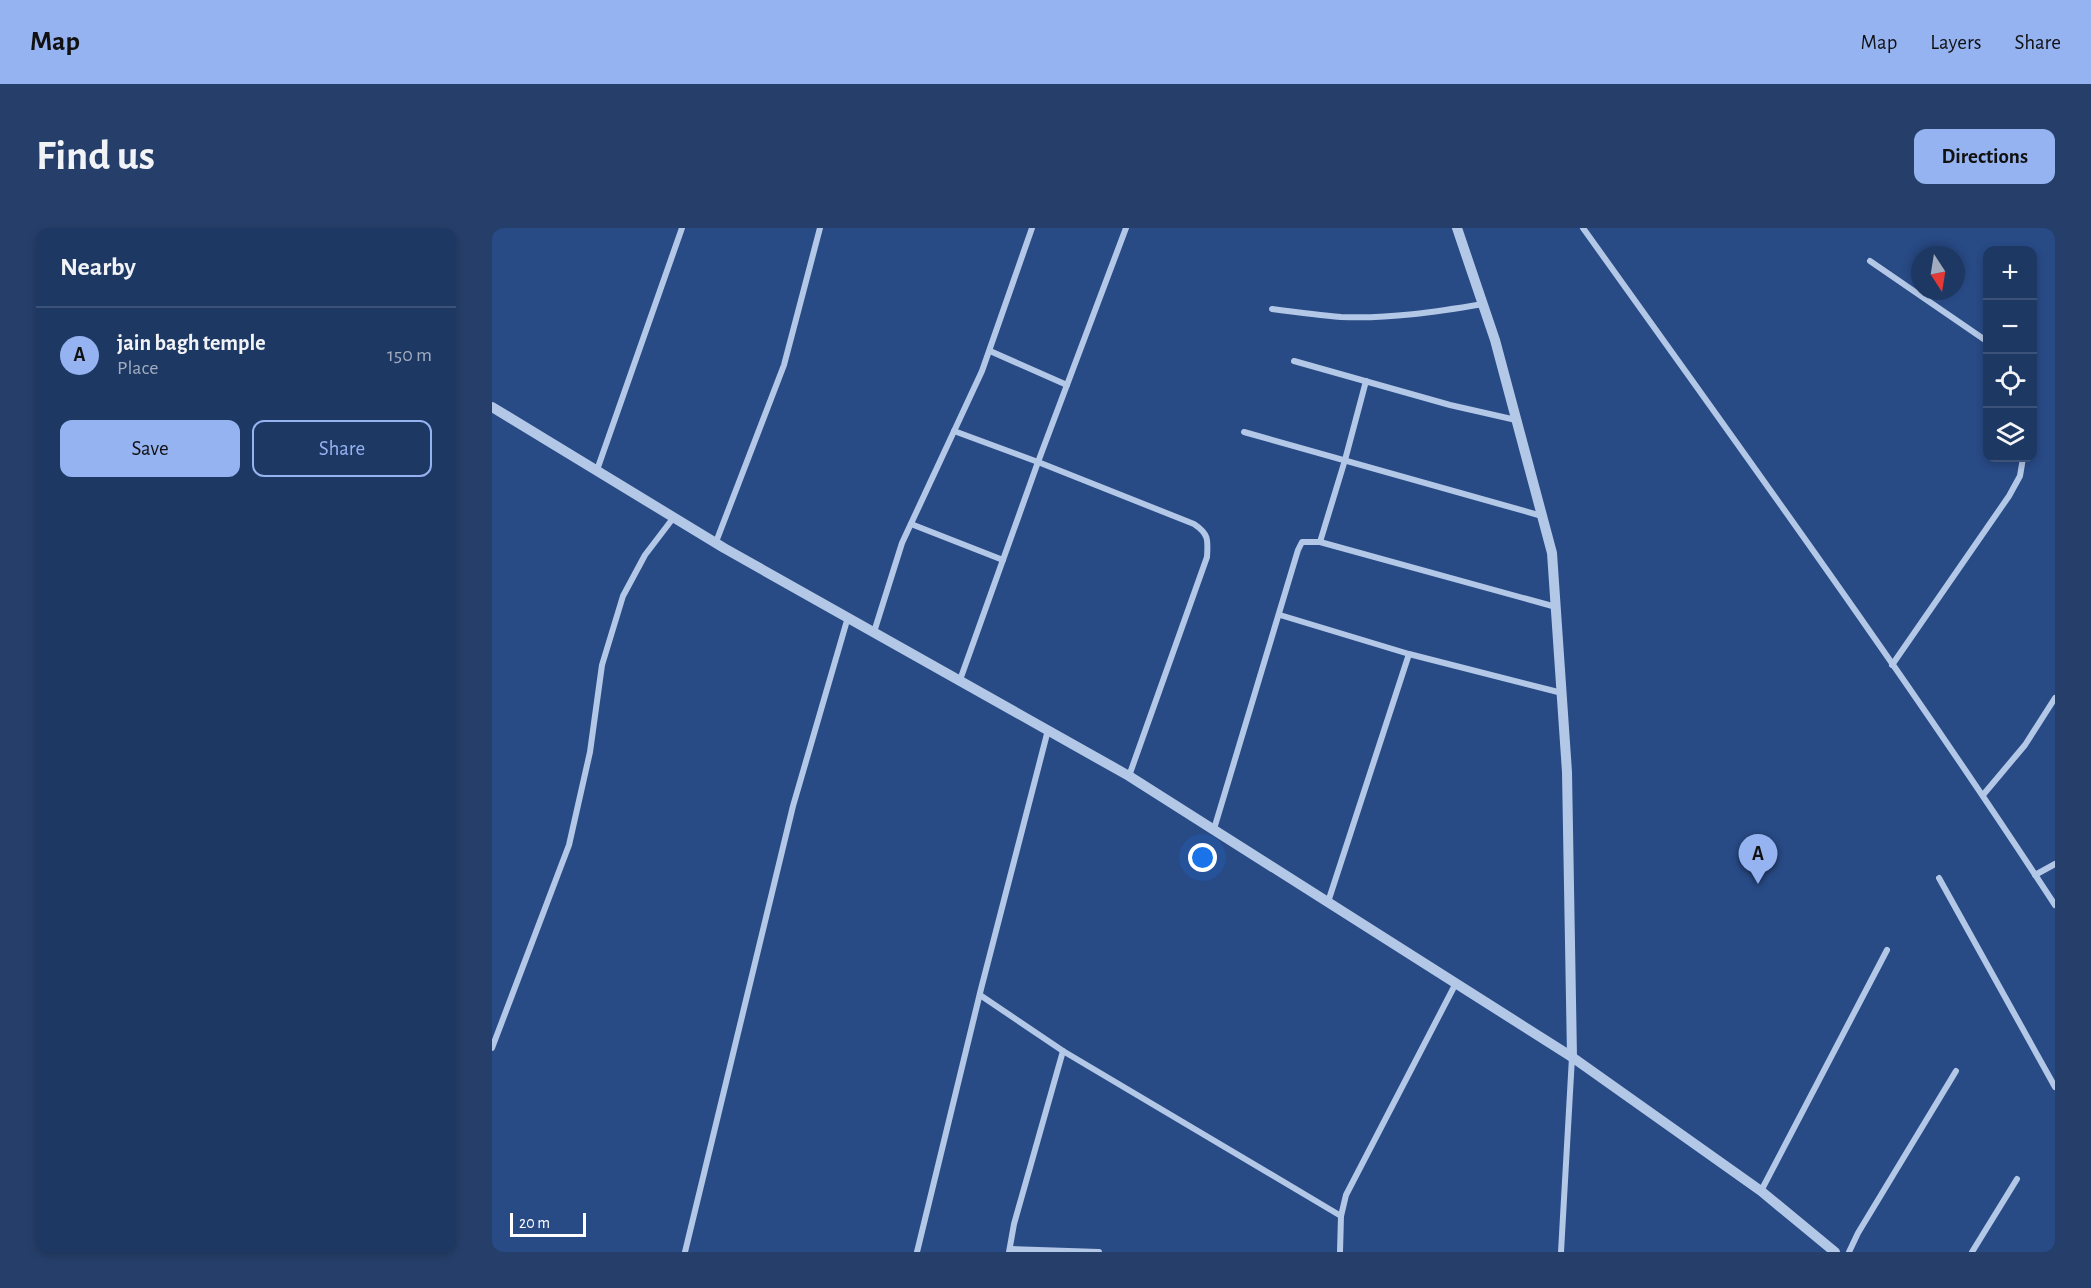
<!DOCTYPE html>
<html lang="en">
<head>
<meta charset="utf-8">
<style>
	:root { --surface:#1e3864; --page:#263f6a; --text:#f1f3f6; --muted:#a1acbf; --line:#3c5278; --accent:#95b2f1 }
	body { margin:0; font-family:"Alegreya Sans",sans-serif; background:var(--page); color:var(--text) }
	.controls { position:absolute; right:18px; top:18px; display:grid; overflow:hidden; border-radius:12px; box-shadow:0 3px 9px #0003 }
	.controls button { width:54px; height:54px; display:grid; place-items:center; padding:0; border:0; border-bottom:2px solid var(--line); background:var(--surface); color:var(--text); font:30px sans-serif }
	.compass { position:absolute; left:1419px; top:18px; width:54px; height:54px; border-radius:50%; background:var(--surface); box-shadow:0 3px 9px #0003; rotate:168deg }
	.scale { position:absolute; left:18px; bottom:15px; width:76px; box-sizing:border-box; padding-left:6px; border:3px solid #fff; border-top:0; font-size:16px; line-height:21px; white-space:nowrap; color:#fff; -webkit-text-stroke:4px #284a85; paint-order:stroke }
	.you { position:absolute; left:711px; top:630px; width:21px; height:21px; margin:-15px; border:4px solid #fff; border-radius:50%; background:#1a73e8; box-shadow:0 0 0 9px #1a73e833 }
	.badge { display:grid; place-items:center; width:39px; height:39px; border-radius:50%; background:var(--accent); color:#111; font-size:20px; font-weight:700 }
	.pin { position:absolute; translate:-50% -50px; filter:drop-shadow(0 2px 3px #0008) }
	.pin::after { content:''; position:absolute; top:32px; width:21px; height:18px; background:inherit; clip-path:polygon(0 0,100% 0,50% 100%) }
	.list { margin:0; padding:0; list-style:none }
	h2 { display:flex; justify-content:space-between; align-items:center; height:78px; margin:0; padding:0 24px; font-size:26px }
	h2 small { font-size:20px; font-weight:400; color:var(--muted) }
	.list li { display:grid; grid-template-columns:39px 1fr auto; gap:18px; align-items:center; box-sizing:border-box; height:96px; padding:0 24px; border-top:2px solid var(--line) }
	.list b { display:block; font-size:22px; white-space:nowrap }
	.list p { margin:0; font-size:20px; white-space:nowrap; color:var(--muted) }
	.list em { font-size:20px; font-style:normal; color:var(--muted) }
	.actions { display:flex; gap:12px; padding:18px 24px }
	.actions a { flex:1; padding:14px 0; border:2px solid var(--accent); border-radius:12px; text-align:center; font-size:21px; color:var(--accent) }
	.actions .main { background:var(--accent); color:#111 }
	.icon { flex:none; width:33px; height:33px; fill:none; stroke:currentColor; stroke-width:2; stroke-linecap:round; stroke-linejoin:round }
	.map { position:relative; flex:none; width:1563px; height:1024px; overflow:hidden; border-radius:12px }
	header { display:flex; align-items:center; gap:36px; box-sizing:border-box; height:84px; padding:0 30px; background:var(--accent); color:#111 }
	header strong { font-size:28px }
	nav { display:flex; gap:33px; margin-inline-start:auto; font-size:21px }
	.intro { display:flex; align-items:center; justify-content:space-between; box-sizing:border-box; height:144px; padding:0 36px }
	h1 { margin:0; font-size:42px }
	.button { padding:15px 27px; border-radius:12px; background:var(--accent); color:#111; font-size:21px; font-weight:700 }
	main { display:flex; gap:36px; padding:0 36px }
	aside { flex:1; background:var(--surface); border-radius:12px; box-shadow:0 3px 9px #0003 }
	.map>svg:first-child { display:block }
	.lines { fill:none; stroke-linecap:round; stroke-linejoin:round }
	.minor { stroke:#b3c7e7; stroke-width:6 }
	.tertiary { stroke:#b3c7e7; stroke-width:10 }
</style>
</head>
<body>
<header>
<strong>Map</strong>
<nav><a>Map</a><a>Layers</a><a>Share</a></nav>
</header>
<div class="intro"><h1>Find us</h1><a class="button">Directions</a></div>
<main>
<aside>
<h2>Nearby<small></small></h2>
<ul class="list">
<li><span class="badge">A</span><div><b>jain bagh temple</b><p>Place</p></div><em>150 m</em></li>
</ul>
<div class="actions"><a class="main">Save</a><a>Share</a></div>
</aside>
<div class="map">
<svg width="1563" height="1024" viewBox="0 0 1563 1024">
	<rect width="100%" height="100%" fill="#284a85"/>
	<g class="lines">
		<!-- minor -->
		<g class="minor">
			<path d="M 1091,0 C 1251,224 1413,447 1563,677"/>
			<polyline points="1378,33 1496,114"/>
			<path d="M 780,81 C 803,84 826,87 849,89 C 897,91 944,84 991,76"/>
			<polyline points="498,123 575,157"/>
			<polyline points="802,133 958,177 1024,192"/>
			<path d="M 462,203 L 546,234 L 702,296 C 717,306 716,312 715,329 L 637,548"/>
			<polyline points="752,204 1050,288"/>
			<polyline points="105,242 190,0"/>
			<polyline points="419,296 511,332"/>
			<polyline points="224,314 292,137 328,0"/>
			<polyline points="828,314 853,232 874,153"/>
			<polyline points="788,387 917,426 1070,465"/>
			<polyline points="382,404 410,315 490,143 540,0"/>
			<polyline points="1400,437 1517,268 1528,248 1531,230"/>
			<polyline points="468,452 546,234 634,0"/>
			<polyline points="1491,567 1533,517 1563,470"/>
			<polyline points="722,601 806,322 810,314 828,314 1064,379"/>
			<polyline points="1543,647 1563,636"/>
			<polyline points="1447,650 1563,859"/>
			<polyline points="836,674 917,426"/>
			<polyline points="488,767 571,823 849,988"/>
			<polyline points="0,820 77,617 98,524 110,437 131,368 153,327 182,289"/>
			<polyline points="1269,963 1395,722"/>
			<polyline points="518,1021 607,1024"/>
			<polyline points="193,1024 301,578 356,389"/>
			<polyline points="425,1024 489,761 556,502"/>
			<polyline points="517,1024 522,996 571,823"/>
			<polyline points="848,1024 849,988 854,967 964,755"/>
			<polyline points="1069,1024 1080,829"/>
			<polyline points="1357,1024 1366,1005 1464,843"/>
			<polyline points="1480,1024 1525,951"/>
		</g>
		<!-- tertiary -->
		<g class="tertiary">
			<polyline points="965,0 1003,112 1060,325 1075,544 1080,829"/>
			<polyline points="0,179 232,320 637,548 1080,829 1269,963 1343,1024"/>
		</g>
	</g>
</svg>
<div class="controls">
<button>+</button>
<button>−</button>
<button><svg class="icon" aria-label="locate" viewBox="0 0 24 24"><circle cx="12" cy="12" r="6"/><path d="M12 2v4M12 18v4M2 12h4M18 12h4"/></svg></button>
<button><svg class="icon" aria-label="layers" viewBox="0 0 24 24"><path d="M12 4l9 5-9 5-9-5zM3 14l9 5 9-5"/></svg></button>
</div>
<svg class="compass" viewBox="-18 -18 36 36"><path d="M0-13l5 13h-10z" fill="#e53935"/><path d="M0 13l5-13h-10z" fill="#a1acbf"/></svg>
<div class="scale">20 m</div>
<div class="you"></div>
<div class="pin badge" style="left:1266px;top:656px">A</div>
</div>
</main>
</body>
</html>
